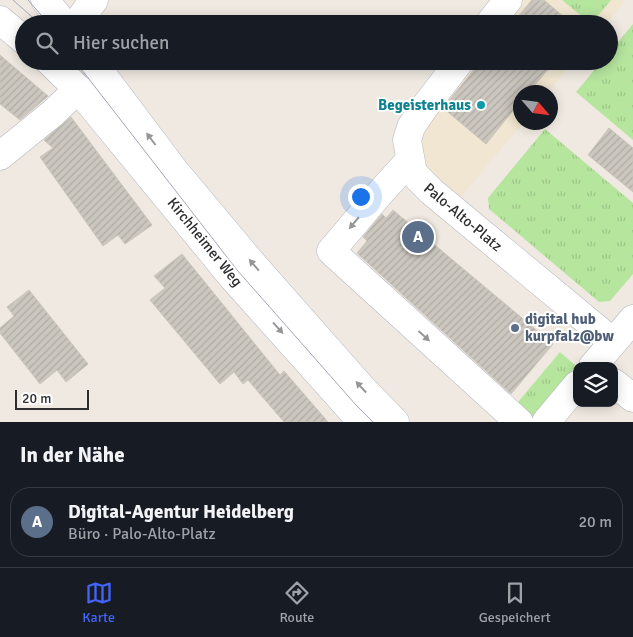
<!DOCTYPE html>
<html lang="de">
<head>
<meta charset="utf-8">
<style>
	:root { --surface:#171b24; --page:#242831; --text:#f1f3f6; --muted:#9ea1a6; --line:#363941; --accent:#4264fb }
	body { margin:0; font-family:Signika,sans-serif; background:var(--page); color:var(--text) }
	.controls { position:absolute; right:15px; bottom:15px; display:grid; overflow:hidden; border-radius:10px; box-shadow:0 2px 12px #0003 }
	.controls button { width:45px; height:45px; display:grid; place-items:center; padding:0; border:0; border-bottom:1px solid var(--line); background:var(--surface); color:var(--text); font:25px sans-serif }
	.compass { position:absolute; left:513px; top:85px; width:45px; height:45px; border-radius:50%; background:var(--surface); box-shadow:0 2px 12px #0003; rotate:118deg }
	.scale { position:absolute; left:15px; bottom:12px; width:74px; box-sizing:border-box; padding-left:5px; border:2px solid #2e2e2e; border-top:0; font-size:14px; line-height:18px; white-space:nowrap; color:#2e2e2e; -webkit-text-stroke:4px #fff; paint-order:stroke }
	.you { position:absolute; left:360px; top:196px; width:18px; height:18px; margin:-12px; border:4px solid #fff; border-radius:50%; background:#1a73e8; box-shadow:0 0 0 8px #1a73e833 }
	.badge { display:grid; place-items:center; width:32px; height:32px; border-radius:50%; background:var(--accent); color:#fff; font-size:16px; font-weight:700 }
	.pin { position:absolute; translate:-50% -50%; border:2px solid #fff; box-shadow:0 1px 5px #0006 }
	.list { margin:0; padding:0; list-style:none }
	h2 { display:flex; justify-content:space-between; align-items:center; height:65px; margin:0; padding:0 20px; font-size:21px }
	h2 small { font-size:16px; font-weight:400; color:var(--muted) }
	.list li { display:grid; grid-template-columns:32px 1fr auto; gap:15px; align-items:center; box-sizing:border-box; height:70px; margin:0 10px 10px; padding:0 10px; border:1px solid var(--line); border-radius:20px }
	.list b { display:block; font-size:19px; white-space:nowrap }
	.list p { margin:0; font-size:16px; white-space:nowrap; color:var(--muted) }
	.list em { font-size:16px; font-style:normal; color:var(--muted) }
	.icon { flex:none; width:28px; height:28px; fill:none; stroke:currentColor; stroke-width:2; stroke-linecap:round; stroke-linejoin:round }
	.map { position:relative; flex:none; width:633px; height:422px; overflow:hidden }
	.search { position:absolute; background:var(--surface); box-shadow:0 2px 12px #0003; left:15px; right:15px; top:15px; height:55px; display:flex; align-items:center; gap:12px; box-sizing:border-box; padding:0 18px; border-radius:28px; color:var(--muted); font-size:19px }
	.sheet { height:145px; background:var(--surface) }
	nav { display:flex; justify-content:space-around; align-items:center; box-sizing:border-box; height:70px; border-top:1px solid var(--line); background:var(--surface); font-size:14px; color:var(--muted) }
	nav a { display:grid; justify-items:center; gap:2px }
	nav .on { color:var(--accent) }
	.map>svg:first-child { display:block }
	.education { fill:#f0e6d1 }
	.grass { fill:url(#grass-tufts) }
	.building { fill:url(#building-hatch); stroke:#cbc5ba }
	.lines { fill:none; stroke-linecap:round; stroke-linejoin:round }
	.minor-casing { stroke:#b4b7c1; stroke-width:29 }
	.minor { stroke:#fff; stroke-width:28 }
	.tram { stroke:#a3a6b8; stroke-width:1 }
	.oneway { fill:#969696 }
	.culture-dot { fill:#0f9aa8; stroke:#fff; stroke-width:2 }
	.service-dot { fill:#5c6f8a; stroke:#fff; stroke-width:2 }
	.labels { text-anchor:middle; stroke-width:4; stroke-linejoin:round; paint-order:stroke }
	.culture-label { font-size:15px; font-weight:bold; fill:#0d838f; stroke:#fff; text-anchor:end }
	.street-label { font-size:15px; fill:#2e2e2e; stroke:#fff }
	.service-label { font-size:15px; font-weight:bold; fill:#4e5e75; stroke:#fff; text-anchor:start }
</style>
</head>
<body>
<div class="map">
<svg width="633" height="422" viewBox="0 0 633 422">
	<defs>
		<pattern id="grass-tufts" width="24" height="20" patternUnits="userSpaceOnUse" patternTransform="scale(1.25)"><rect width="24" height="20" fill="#b6e59e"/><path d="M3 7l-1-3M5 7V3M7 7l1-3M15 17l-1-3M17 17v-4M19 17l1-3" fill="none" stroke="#9dc588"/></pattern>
		<pattern id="building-hatch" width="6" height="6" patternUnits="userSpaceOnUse" patternTransform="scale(1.25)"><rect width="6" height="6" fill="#cbc7bf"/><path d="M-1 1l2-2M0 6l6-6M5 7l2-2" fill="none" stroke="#afaba4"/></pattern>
	</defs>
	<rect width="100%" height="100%" fill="#efe9e1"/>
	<!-- education -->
	<g class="education">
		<polygon points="525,0 626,0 606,24 506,24"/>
		<polygon points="476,61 574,61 548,92 520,92 520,122 523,123 459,199 426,171 412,140"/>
	</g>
	<!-- grass -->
	<g class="grass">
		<polygon points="562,0 611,0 591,24"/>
		<polygon points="633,24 633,140 576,92 602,61 609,61 609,53"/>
		<polygon points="545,129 633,203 633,274 610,301 599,302 489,209 488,198"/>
		<polygon points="560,352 576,366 530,422 513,408"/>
	</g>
	<!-- building -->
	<g class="building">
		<polygon points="532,0 544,0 572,24 512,24"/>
		<polygon points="0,55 48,96 20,120 0,104"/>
		<polygon points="481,61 555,61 529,92 520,92 520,102 486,144 443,108"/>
		<polygon points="71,117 152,225 125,244 118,235 103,246 40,157 53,148 44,140"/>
		<polygon points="609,128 633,148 633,192 588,155"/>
		<polygon points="393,210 553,344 511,394 357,253 367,241 363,237 382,214 386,218"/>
		<polygon points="182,254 280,375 284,371 328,422 284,422 248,380 243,384 234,372 220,384 150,300 165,288 154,276"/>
		<polygon points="29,290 88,364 66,382 57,370 40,384 0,333 0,328 14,316 7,307"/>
	</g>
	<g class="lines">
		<!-- minor casing -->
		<g class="minor-casing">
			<g id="minor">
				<polyline points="45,0 64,24"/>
				<polyline points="0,20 24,40"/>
				<polyline points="76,24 94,0"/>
				<polyline points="489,24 508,0"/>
				<polyline points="49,61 78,89 234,279 362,422"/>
				<polyline points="92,61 174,170 250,261 362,388 395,422"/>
				<polyline points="460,61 423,109 411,127 407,140 413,173 432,192 613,342"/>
				<polyline points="0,156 53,113 78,89"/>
				<polyline points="410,160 380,193 331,251 519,422"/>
				<polyline points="593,366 633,319"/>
				<polyline points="614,383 633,398"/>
				<polyline points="546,422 577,385"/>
			</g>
		</g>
		<!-- minor -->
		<use href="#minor" class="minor"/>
		<!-- tram -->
		<g class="tram">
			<polyline points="13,0 40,24"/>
			<polyline points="28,0 49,24"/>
			<polyline points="75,61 237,270 356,405 373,422"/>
		</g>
	</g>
	<!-- one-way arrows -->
	<defs><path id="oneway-solid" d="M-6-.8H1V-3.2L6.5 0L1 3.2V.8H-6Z" transform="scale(1.25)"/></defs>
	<g class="oneway">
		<use href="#oneway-solid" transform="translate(151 139) rotate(-127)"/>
		<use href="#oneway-solid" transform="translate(354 223) rotate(130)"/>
		<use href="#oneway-solid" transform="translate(254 265) rotate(-131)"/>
		<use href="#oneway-solid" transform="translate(278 328) rotate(48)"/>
		<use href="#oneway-solid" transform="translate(424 336) rotate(42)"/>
		<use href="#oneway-solid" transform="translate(361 387) rotate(-133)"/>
	</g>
	<!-- markers -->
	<circle class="culture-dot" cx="481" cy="105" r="5"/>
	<circle class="service-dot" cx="515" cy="328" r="5"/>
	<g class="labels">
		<!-- culture labels -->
		<g class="culture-label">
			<text x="471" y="110">Begeisterhaus</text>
		</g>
		<!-- street labels -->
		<g class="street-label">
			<text transform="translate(463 217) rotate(40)" y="5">Palo-Alto-Platz</text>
			<text transform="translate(205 242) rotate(51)" y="5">Kirchheimer Weg</text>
		</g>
		<!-- service labels -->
		<g class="service-label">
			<text x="525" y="324">digital hub<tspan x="525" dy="17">kurpfalz@bw</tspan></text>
		</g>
	</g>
</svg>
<div class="controls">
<button><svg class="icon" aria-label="layers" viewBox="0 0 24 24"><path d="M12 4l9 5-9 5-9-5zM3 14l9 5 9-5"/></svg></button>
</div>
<svg class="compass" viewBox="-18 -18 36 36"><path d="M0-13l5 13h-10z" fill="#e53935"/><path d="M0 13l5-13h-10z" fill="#9ea1a6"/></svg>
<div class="scale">20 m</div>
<div class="you"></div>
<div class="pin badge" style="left:418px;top:237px;background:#5c6f8a">A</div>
<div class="search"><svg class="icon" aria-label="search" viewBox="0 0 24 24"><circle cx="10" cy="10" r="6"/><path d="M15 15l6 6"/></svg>Hier suchen</div>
</div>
<section class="sheet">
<h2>In der Nähe<small></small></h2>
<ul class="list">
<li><span class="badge" style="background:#5c6f8a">A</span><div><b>Digital-Agentur Heidelberg</b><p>Büro · Palo-Alto-Platz</p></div><em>20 m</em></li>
</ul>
</section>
<nav>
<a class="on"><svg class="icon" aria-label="map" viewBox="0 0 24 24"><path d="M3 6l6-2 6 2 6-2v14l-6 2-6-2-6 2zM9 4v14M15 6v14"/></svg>Karte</a>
<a><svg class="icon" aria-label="directions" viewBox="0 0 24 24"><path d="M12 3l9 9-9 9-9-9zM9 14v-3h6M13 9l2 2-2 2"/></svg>Route</a>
<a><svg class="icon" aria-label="saved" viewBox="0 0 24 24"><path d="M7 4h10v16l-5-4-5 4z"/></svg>Gespeichert</a>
</nav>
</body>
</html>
